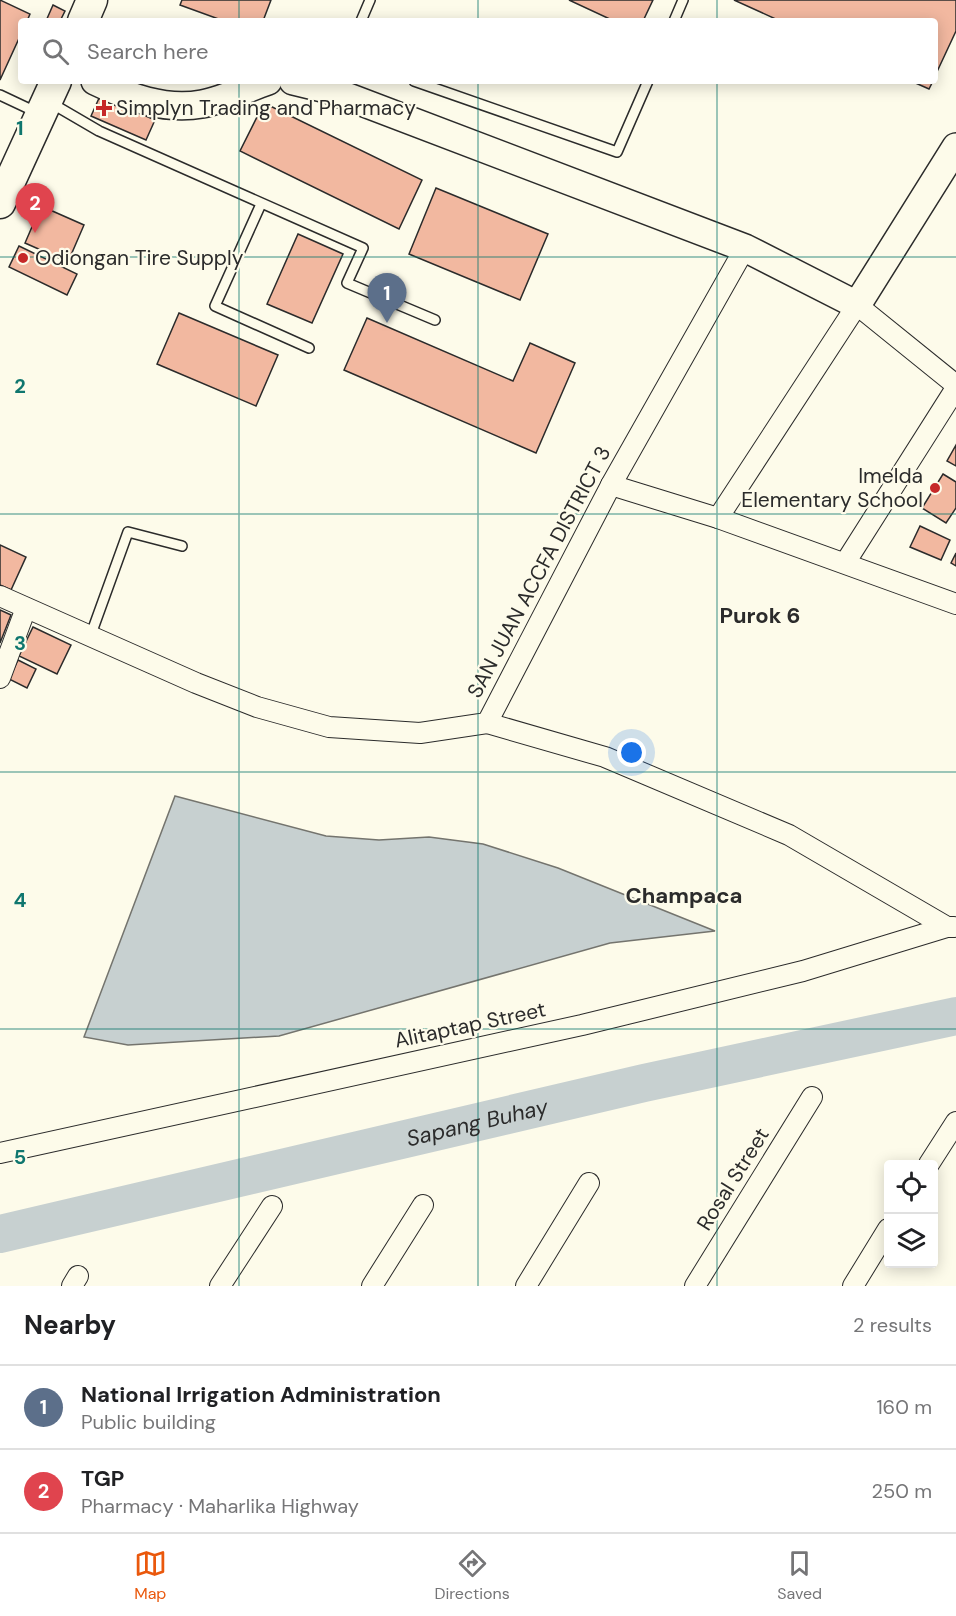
<!DOCTYPE html>
<html lang="en">
<head>
<meta charset="utf-8">
<style>
	:root { --surface:#fff; --page:#f6f6f6; --text:#202124; --muted:#757577; --line:#e0e0e0; --accent:#ea580c }
	body { margin:0; font-family:"DM Sans",sans-serif; background:var(--page); color:var(--text) }
	.controls { position:absolute; right:18px; bottom:18px; display:grid; overflow:hidden; border-radius:6px; box-shadow:0 3px 15px #0003 }
	.controls button { width:54px; height:54px; display:grid; place-items:center; padding:0; border:0; border-bottom:2px solid var(--line); background:var(--surface); color:var(--text); font:30px sans-serif }
	.you { position:absolute; left:632px; top:753px; width:21px; height:21px; margin:-15px; border:4px solid #fff; border-radius:50%; background:#1a73e8; box-shadow:0 0 0 9px #1a73e833 }
	.badge { display:grid; place-items:center; width:39px; height:39px; border-radius:50%; background:var(--accent); color:#fff; font-size:20px; font-weight:700 }
	.pin { position:absolute; translate:-50% -50px; filter:drop-shadow(0 2px 3px #0008) }
	.pin::after { content:''; position:absolute; top:32px; width:21px; height:18px; background:inherit; clip-path:polygon(0 0,100% 0,50% 100%) }
	.list { margin:0; padding:0; list-style:none }
	h2 { display:flex; justify-content:space-between; align-items:center; height:78px; margin:0; padding:0 24px; font-size:26px }
	h2 small { font-size:20px; font-weight:400; color:var(--muted) }
	.list li { display:grid; grid-template-columns:39px 1fr auto; gap:18px; align-items:center; box-sizing:border-box; height:84px; padding:0 24px; border-top:2px solid var(--line) }
	.list b { display:block; font-size:22px; white-space:nowrap }
	.list p { margin:0; font-size:20px; white-space:nowrap; color:var(--muted) }
	.list em { font-size:20px; font-style:normal; color:var(--muted) }
	.icon { flex:none; width:33px; height:33px; fill:none; stroke:currentColor; stroke-width:2; stroke-linecap:round; stroke-linejoin:round }
	.map { position:relative; flex:none; width:956px; height:1286px; overflow:hidden }
	.search { position:absolute; background:var(--surface); box-shadow:0 3px 15px #0003; left:18px; right:18px; top:18px; height:66px; display:flex; align-items:center; gap:15px; box-sizing:border-box; padding:0 21px; border-radius:6px; color:var(--muted); font-size:22px }
	.sheet { height:246px; background:var(--surface) }
	nav { display:flex; justify-content:space-around; align-items:center; box-sizing:border-box; height:84px; border-top:2px solid var(--line); background:var(--surface); font-size:16px; color:var(--muted) }
	nav a { display:grid; justify-items:center; gap:3px }
	nav .on { color:var(--accent) }
	.map>svg:first-child { display:block }
	.water { fill:#c7d0d0; stroke:#74746e; stroke-width:1.5 }
	.lines { fill:none; stroke-linecap:round; stroke-linejoin:round }
	.river { stroke:#c7d0d0; stroke-width:38 }
	.building { fill:#f2b8a0; stroke:#2b2b2b; stroke-width:1.5 }
	.lane-casing { stroke:#2b2b2b; stroke-width:12 }
	.street-casing { stroke:#2b2b2b; stroke-width:22 }
	.secondary-casing { stroke:#2b2b2b; stroke-width:30 }
	.primary-casing { stroke:#2b2b2b; stroke-width:33 }
	.lane { stroke:#fdfbea; stroke-width:9 }
	.street { stroke:#fdfbea; stroke-width:20 }
	.secondary { stroke:#fdfbea; stroke-width:27 }
	.primary { stroke:#fdfbea; stroke-width:30 }
	.grid { fill:none; stroke:#0f766e; stroke-width:1.5; stroke-opacity:0.55 }
	.poi-dot { fill:#c62828; stroke:#fdfbea; stroke-width:2 }
	.labels { text-anchor:middle; stroke-width:4.5; stroke-linejoin:round; paint-order:stroke }
	.poi-label { font-size:21px; fill:#2b2b2b; stroke:#fdfbea; text-anchor:start }
	.street-label { font-size:21px; fill:#2b2b2b; stroke:#fdfbea }
	.neighbourhood-label { font-size:22px; font-weight:bold; fill:#2b2b2b; stroke:#fdfbea }
	.water-label { font-size:22px; font-style:italic; fill:#2b2b2b; stroke:#fdfbea }
	.grid-label { font-size:20px; text-anchor:middle; font-weight:bold; fill:#0f766e; stroke:#fdfbea; stroke-width:4.5; stroke-linejoin:round; paint-order:stroke }
</style>
</head>
<body>
<div class="map">
<svg width="956" height="1286" viewBox="0 0 956 1286">
	<rect width="100%" height="100%" fill="#fdfbea"/>
	<!-- water -->
	<polygon class="water" points="175,796 326,836 379,840 429,837 483,844 558,868 715,931 610,943 279,1036 128,1045 84,1037"/>
	<g class="lines">
		<!-- river -->
		<path class="river" id="s1" d="M 0,1234 L 644,1083 L 956,1016"/>
	</g>
	<!-- building -->
	<g class="building">
		<polygon points="0,0 30,14 27,21 21,21 21,34 0,80"/>
		<polygon points="182,0 271,0 263,21 224,21 180,5"/>
		<polygon points="569,0 653,0 643,21 614,21"/>
		<polygon points="734,0 956,0 956,31 935,76 935,21 780,21"/>
		<polygon points="53,5 65,11 60,21 46,21"/>
		<polygon points="911,81 933,81 929,89"/>
		<polygon points="100,96 155,120 146,140 91,116"/>
		<polygon points="264,103 422,180 399,229 240,151"/>
		<polygon points="436,188 548,234 520,300 409,254"/>
		<polygon points="41,206 84,225 68,262 25,243"/>
		<polygon points="298,234 343,254 312,323 267,304"/>
		<polygon points="19,246 77,274 67,295 9,267"/>
		<polygon points="179,313 278,355 256,406 157,364"/>
		<polygon points="367,318 513,381 530,343 575,363 536,453 344,370"/>
		<polygon points="956,445 956,466 947,461"/>
		<polygon points="943,474 956,482 956,508 946,523 922,508"/>
		<polygon points="920,526 950,540 941,560 910,547"/>
		<polygon points="0,545 26,557 11,590 0,585"/>
		<polygon points="956,553 956,566 951,563"/>
		<polygon points="0,610 11,615 0,643"/>
		<polygon points="33,627 71,645 57,674 19,656"/>
		<polygon points="18,660 36,669 27,688 9,679"/>
	</g>
	<g class="lines">
		<!-- lane casing -->
		<g class="lane-casing">
			<g id="lane">
				<polyline points="361,21 370,0"/>
				<polyline points="674,21 683,0"/>
				<polyline points="414,81 617,152 648,81"/>
				<polyline points="0,95 36,112"/>
				<polyline points="51,103 99,131 363,248 347,283 435,320"/>
				<polyline points="261,204 215,306 309,348"/>
				<polyline points="90,637 128,532 182,546"/>
			</g>
		</g>
		<!-- street casing -->
		<g class="street-casing">
			<g id="street">
				<polyline points="611,485 718,518 956,604"/>
				<polyline points="718,518 857,305 956,385"/>
				<polyline points="845,563 956,388"/>
				<polyline points="0,596 196,683 257,707 329,727 420,733 487,723 611,485 745,248"/>
				<polyline points="0,678 26,608"/>
				<polyline points="487,723 605,757 789,835 947,927 954,927"/>
				<polyline points="0,1153 582,1025 803,971 947,927"/>
				<polyline points="929,1164 956,1122"/>
				<polyline points="72,1286 78,1276"/>
				<polyline points="220,1286 272,1206"/>
				<polyline points="372,1286 423,1205"/>
				<polyline points="526,1286 589,1183"/>
				<polyline points="695,1286 812,1097"/>
				<polyline points="853,1286 888,1229"/>
			</g>
		</g>
		<!-- secondary casing -->
		<g class="secondary-casing">
			<g id="secondary">
				<path d="M 95,81 C 128,97 165,111 202,104 C 224,100 247,88 268,81"/>
				<polyline points="293,81 330,90 745,248 857,305 956,147"/>
			</g>
		</g>
		<!-- primary casing -->
		<g class="primary-casing">
			<g id="primary">
				<polyline points="83,21 92,0"/>
				<polyline points="0,203 56,81"/>
			</g>
		</g>
		<!-- lane -->
		<use href="#lane" class="lane"/>
		<!-- street -->
		<use href="#street" class="street"/>
		<!-- secondary -->
		<use href="#secondary" class="secondary"/>
		<!-- primary -->
		<use href="#primary" class="primary"/>
	</g>
	<!-- grid -->
	<path class="grid" d="M 239,0 L 239,21M 478,0 L 478,21M 717,0 L 717,21M 239,81 L 239,1286M 478,81 L 478,1286M 717,81 L 717,1286M 0,257 L 956,257M 0,514 L 956,514M 0,772 L 956,772M 0,1029 L 956,1029"/>
	<!-- markers -->
	<g class="poi-dot">
		<path d="M101 99h6v6h6v6h-6v6h-6v-6h-6v-6h6z"/>
		<circle cx="23" cy="258" r="6"/>
		<circle cx="935" cy="488" r="6"/>
	</g>
	<g class="labels">
		<!-- poi labels -->
		<g class="poi-label">
			<text x="116" y="115">Simplyn Trading and Pharmacy</text>
			<text x="35" y="265">Odiongan Tire Supply</text>
			<text x="923" y="483" text-anchor="end">Imelda<tspan x="923" dy="24">Elementary School</tspan></text>
		</g>
		<!-- street labels -->
		<g class="street-label">
			<text transform="translate(539 572) rotate(-62)" y="7">SAN JUAN ACCFA DISTRICT 3</text>
			<text transform="translate(470 1025) rotate(-12)" y="7">Alitaptap Street</text>
			<text transform="translate(733 1179) rotate(-58)" y="7">Rosal Street</text>
		</g>
		<!-- neighbourhood labels -->
		<g class="neighbourhood-label">
			<text x="760" y="623">Purok 6</text>
			<text x="684" y="903">Champaca</text>
		</g>
		<!-- water labels -->
		<g class="water-label">
			<text dy="8" stroke="none"><textPath href="#s1" startOffset="490">Sapang Buhay</textPath></text>
		</g>
	</g>
	<g class="grid-label">
		<text x="20" y="135">1</text>
		<text x="20" y="393">2</text>
		<text x="20" y="650">3</text>
		<text x="20" y="907">4</text>
		<text x="20" y="1164">5</text>
	</g>
</svg>
<div class="controls">
<button><svg class="icon" aria-label="locate" viewBox="0 0 24 24"><circle cx="12" cy="12" r="6"/><path d="M12 2v4M12 18v4M2 12h4M18 12h4"/></svg></button>
<button><svg class="icon" aria-label="layers" viewBox="0 0 24 24"><path d="M12 4l9 5-9 5-9-5zM3 14l9 5 9-5"/></svg></button>
</div>
<div class="you"></div>
<div class="pin badge" style="left:387px;top:323px;background:#5c6f8a">1</div>
<div class="pin badge" style="left:35px;top:233px;background:#e0444e">2</div>
<div class="search"><svg class="icon" aria-label="search" viewBox="0 0 24 24"><circle cx="10" cy="10" r="6"/><path d="M15 15l6 6"/></svg>Search here</div>
</div>
<section class="sheet">
<h2>Nearby<small>2 results</small></h2>
<ul class="list">
<li><span class="badge" style="background:#5c6f8a">1</span><div><b>National Irrigation Administration</b><p>Public building</p></div><em>160 m</em></li>
<li><span class="badge" style="background:#e0444e">2</span><div><b>TGP</b><p>Pharmacy · Maharlika Highway</p></div><em>250 m</em></li>
</ul>
</section>
<nav>
<a class="on"><svg class="icon" aria-label="map" viewBox="0 0 24 24"><path d="M3 6l6-2 6 2 6-2v14l-6 2-6-2-6 2zM9 4v14M15 6v14"/></svg>Map</a>
<a><svg class="icon" aria-label="directions" viewBox="0 0 24 24"><path d="M12 3l9 9-9 9-9-9zM9 14v-3h6M13 9l2 2-2 2"/></svg>Directions</a>
<a><svg class="icon" aria-label="saved" viewBox="0 0 24 24"><path d="M7 4h10v16l-5-4-5 4z"/></svg>Saved</a>
</nav>
</body>
</html>
